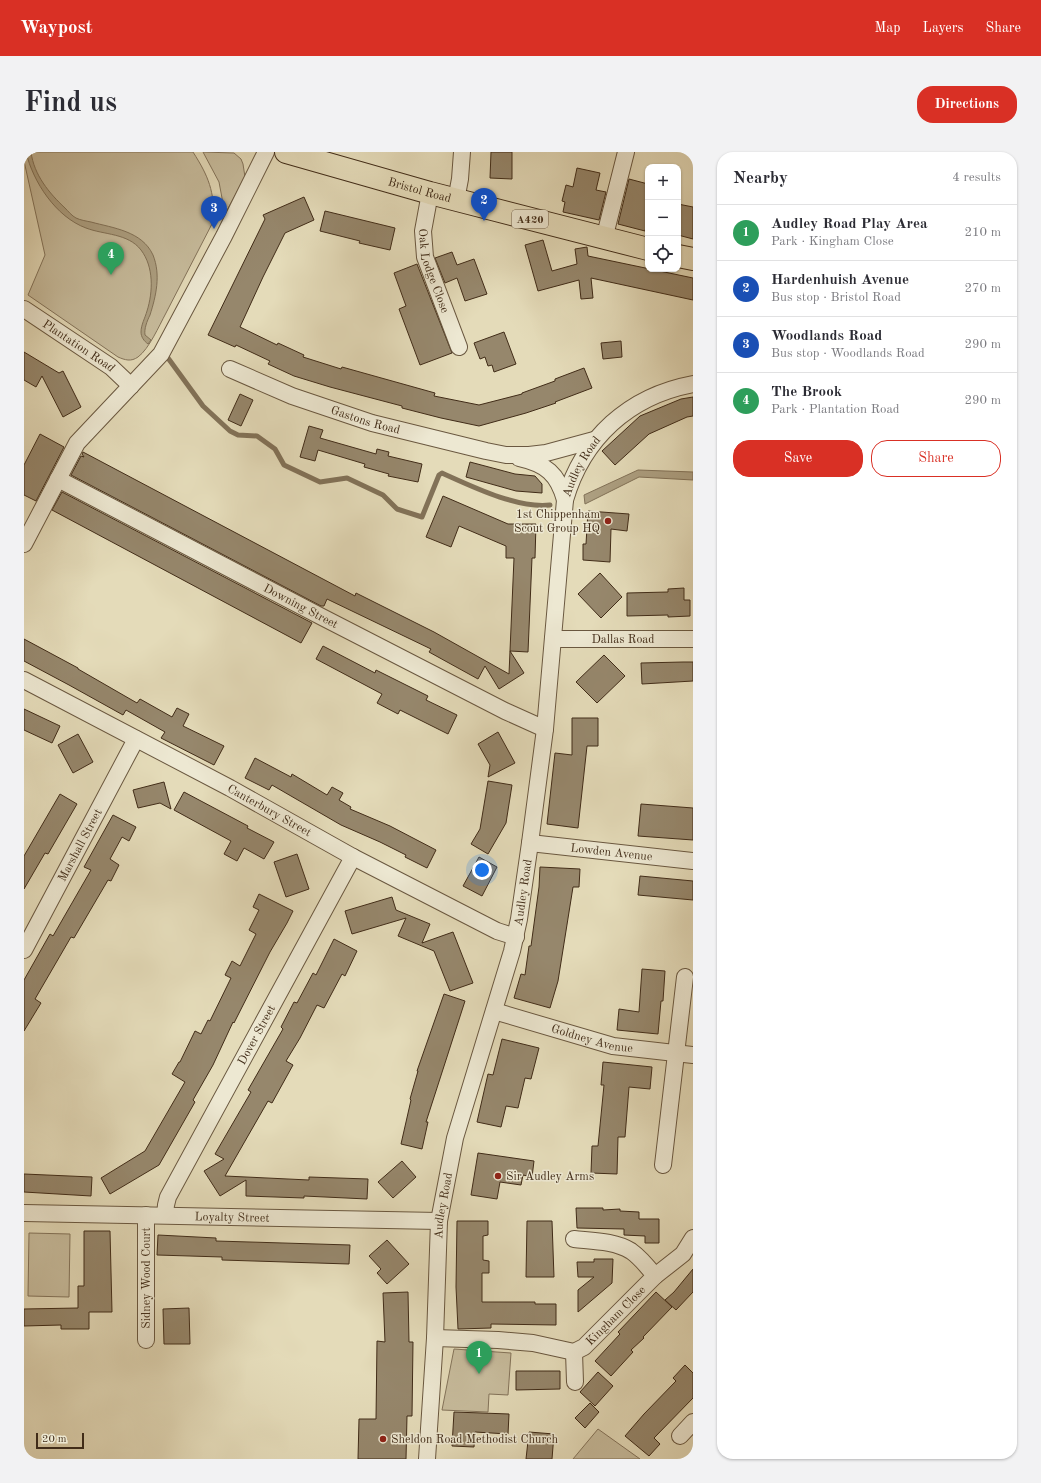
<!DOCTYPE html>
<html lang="en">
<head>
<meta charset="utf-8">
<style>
	:root { --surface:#fff; --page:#f2f2f3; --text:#2b2b33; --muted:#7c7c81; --line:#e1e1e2; --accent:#d93025 }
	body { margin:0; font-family:"Old Standard TT",serif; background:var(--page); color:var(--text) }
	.controls { position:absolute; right:12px; top:12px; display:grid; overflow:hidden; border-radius:8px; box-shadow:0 1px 3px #0004 }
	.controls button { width:36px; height:36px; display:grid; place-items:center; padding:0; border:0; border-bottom:1px solid var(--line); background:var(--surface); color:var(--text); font:20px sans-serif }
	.scale { position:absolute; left:12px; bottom:10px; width:48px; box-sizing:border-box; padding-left:4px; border:2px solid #412c18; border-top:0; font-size:11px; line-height:14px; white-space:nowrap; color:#412c18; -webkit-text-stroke:3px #ede8d2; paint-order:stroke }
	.you { position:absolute; left:458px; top:718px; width:14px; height:14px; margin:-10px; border:3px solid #fff; border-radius:50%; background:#1a73e8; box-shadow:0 0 0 6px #1a73e833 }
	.badge { display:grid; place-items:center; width:26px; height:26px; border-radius:50%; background:var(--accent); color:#fff; font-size:13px; font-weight:700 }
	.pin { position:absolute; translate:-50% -33px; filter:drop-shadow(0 1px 2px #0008) }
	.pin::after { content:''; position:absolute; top:21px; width:14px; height:12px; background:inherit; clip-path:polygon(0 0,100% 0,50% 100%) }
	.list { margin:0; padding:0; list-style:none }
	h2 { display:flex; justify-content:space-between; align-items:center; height:52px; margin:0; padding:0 16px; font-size:17px }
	h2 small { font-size:13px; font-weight:400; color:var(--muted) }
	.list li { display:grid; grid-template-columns:26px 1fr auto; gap:12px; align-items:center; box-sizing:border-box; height:56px; padding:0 16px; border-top:1px solid var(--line) }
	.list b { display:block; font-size:15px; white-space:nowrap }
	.list p { margin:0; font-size:13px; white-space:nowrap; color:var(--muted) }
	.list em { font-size:13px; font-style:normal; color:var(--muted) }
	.actions { display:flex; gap:8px; padding:12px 16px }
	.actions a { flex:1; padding:9px 0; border:1px solid var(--accent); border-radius:16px; text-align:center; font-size:14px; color:var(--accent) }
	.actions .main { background:var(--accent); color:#fff }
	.icon { flex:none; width:22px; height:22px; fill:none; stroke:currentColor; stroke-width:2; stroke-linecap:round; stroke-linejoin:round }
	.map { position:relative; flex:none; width:669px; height:1307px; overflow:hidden; border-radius:16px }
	header { display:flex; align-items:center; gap:24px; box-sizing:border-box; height:56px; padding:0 20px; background:var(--accent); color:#fff }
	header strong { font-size:19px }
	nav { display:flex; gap:22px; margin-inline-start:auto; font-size:14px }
	.intro { display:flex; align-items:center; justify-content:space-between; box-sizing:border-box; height:96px; padding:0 24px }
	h1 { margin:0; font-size:28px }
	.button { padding:10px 18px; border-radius:16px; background:var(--accent); color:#fff; font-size:14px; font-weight:700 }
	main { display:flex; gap:24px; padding:0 24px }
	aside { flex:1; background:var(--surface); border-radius:16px; box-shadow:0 1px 3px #0004 }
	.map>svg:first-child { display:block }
	.green { fill:#c8bd9e; stroke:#84745b }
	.water { fill:#ada082; stroke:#827258 }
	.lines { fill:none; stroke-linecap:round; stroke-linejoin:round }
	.stream { stroke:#827258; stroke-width:5 }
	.building { fill:#96876c; stroke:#412c18 }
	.minor-casing { stroke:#6a5840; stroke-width:18 }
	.primary-casing { stroke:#412c18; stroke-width:24 }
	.minor { stroke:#ede8d2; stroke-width:16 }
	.primary { stroke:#e4dbb9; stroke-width:22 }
	.poi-dot { fill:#8f2418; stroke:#ede8d2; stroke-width:1.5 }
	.labels { text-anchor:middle; stroke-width:3; stroke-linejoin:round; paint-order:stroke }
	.shield { fill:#ede8d2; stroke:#756450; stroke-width:1 }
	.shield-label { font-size:11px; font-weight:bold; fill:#412c18 }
	.street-label { font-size:12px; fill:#412c18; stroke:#ede8d2 }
	.poi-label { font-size:12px; fill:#412c18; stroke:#ede8d2; text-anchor:start }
</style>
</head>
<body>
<header>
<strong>Waypost</strong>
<nav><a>Map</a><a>Layers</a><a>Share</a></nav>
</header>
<div class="intro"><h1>Find us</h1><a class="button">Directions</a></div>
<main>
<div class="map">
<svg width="669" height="1307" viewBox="0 0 669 1307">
	<rect width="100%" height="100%" fill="#e4dbb9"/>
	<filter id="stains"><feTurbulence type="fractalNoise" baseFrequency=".005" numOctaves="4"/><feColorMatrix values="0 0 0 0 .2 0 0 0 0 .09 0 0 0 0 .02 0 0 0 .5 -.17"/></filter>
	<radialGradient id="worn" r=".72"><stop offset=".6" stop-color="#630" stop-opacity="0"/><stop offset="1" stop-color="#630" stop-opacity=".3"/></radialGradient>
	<!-- green -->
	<g class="green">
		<path d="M 0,0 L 169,0 C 185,25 190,39 190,68 C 174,99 158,130 142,161 C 135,174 125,197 114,205 C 107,210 101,208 94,205 L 4,143 L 21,103 L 0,9 Z"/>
		<polygon points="179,0 210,1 217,7 219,12 221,25 201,62 195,30"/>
		<polygon points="5,1081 46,1082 45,1145 4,1144"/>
		<polygon points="430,1197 487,1201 484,1243 465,1242 464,1260 418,1258"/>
		<polygon points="574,1277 616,1307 549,1307"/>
	</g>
	<!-- water -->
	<g class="water">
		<path d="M 2,0 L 7,0 C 10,23 25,41 41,56 C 44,59 48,64 52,66 C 56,68 62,69 67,70 C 89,76 118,79 129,103 C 137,123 132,144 126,163 C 123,169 120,177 121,183 L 127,188 L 124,192 C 120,189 117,185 117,180 C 117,173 121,166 123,159 C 129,140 130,115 117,98 C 104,81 80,83 62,76 C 32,65 9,30 2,0 Z"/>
		<polygon points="614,318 669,320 669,328 615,325 561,352 560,343"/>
	</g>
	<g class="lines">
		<!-- stream -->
		<path class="stream" d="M 144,206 L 179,254 L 206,279 L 214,283 L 233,284 L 251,297 L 260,313 L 296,330 L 323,326 L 359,343 L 373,357 L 398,365 L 415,323 L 418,321 C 447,334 494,357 526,353"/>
	</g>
	<!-- building -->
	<g class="building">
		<polygon points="467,0 488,0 488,27 466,26"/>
		<polygon points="553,16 576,21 572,38 582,40 575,68 539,60 541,50 538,49 542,33 549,35"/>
		<polygon points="605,27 624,32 624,67 621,79 594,72"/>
		<polygon points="280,45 290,68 261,81 239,125 216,175 253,193 254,191 280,203 279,205 317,217 318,215 411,241 410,244 455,253 498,242 498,241 531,229 531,227 560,216 568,236 531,250 532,251 502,261 455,274 417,266 378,256 378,254 306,235 270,224 244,212 246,209 212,193 211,195 184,183 241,67 239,63"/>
		<polygon points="654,52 669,55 669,87 654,83"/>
		<polygon points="301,59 371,76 366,98 335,91 336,89 296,79"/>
		<polygon points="519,88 528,119 553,112 551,97 563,95 564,104 669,126 669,148 567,126 569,146 557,147 555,128 514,139 501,93"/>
		<polygon points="428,100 433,113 450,107 463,142 441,149 433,126 421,131 411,106"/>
		<polygon points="393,112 428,201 396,213 375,157 382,154 370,121"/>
		<polygon points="480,180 492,212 470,220 468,213 464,214 461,205 456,207 450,191"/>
		<polygon points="597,189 598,205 579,207 577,191"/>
		<polygon points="0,200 35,221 39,219 57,255 39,265 18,224 12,235 0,228"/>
		<polygon points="216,242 229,248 217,274 204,268"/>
		<polygon points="669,245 669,264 663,265 625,282 591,313 578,299 616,264 657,247"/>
		<polygon points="285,274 299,278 296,286 352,302 353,297 365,300 364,304 398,312 394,330 364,324 365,322 340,315 341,312 294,298 291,309 276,305"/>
		<polygon points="16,282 40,295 12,349 0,343 0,313"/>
		<polygon points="59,300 331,444 332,441 410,480 485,522 490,406 482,406 482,394 435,374 427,395 402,385 419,344 484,372 512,372 511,406 508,406 504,500 486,499 500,521 475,537 461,514 454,527 405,500 407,497 303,447 300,454 297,454 47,323 57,304 60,305 58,302"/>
		<polygon points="446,310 491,322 511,324 518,332 518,341 492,339 442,325"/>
		<polygon points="38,340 288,471 277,491 28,358"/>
		<polygon points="564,359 605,362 603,379 587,377 586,410 559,408 559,392 562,392"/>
		<polygon points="576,421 598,445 577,466 554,442"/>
		<polygon points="660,436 660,448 666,448 666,464 644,465 644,463 603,464 603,441 644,440 644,437"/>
		<polygon points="0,487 54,516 54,517 113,551 116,547 148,565 153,556 165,562 159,574 200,594 190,613 137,586 141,580 102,558 99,563 45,533 0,509"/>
		<polygon points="299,494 351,521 352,518 404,544 402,548 433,563 424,582 376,558 374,562 353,551 358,542 292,507"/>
		<polygon points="580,503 601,524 573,551 552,530"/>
		<polygon points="659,510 669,510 669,529 618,532 617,511"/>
		<polygon points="0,557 36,574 28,591 0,578"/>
		<polygon points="548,566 574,566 574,594 563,594 554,676 523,672 531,601 548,603"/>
		<polygon points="474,580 491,611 464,625 466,613 454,592"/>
		<polygon points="54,582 69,610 49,621 34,593"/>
		<polygon points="231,606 267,625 268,622 303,643 308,635 319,641 315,648 327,655 326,657 366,674 412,698 403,716 381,705 382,703 356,690 317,673 248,633 245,638 221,626"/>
		<polygon points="464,629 488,633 482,671 464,702 447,692 456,677"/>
		<polygon points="140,630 147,657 136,651 114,656 109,638"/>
		<polygon points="160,640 224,674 223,676 250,690 240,707 220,696 213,709 200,702 207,689 150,658"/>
		<polygon points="36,642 53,652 24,702 21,701 0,737 0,704"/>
		<polygon points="617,652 669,656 669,688 614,684"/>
		<polygon points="89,663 112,675 105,689 98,685 86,707 95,713 87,729 84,728 50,786 47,785 11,847 17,851 0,879 0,828 26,782 29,784 67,718 60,715"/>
		<polygon points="273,702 285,737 262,745 250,710"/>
		<polygon points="455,705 473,715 458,744 439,734"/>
		<polygon points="516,715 556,717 555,735 549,735 534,829 526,856 490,846 497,822 501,823 505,794 507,794 515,735"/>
		<polygon points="616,724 669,729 669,748 614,743"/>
		<polygon points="235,742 269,759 263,771 246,800 210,871 209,870 189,913 169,948 171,950 135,1013 86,1042 77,1026 121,999 161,930 148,922 155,910 156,910 171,879 177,882 184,868 186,869 207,826 201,823 208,809 216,814 232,782 225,778 235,758 229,755"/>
		<polygon points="368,745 372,758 406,772 398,791 429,780 449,831 426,839 410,799 374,784 382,766 328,782 321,759"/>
		<polygon points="310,787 333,799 321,824 318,822 300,856 293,853 276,886 262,909 269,913 248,951 244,949 201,1024 285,1028 285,1025 344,1027 343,1047 280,1044 280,1046 222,1044 222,1028 196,1044 180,1019 200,1007 191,1002 227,940 224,938 259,877 257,875 270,850 273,851 289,821 292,823"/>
		<polygon points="618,817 641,819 639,849 637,849 634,882 593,878 595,857 615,860"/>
		<polygon points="420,842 441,849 402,970 404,970 398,997 377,992 387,948 386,947 394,919 393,919"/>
		<polygon points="478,887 515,896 507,927 501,926 494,956 482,954 477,975 453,970 464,922 469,923"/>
		<polygon points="579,910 628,915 626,937 605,935 601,985 594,985 593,1022 567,1021 568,994 574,994 580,933 577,933"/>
		<polygon points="454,1001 510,1009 508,1025 499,1023 497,1033 476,1030 473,1047 447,1043"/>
		<polygon points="378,1009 392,1025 369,1046 354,1030"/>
		<polygon points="0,1022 68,1025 67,1044 0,1040"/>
		<polygon points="552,1056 579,1056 579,1058 596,1057 596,1059 615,1060 615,1067 635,1067 635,1091 621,1091 621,1084 600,1083 600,1077 553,1076"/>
		<polygon points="433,1069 464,1069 464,1083 459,1084 459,1108 465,1109 465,1121 458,1121 458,1150 511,1150 511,1152 532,1152 532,1173 467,1172 467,1176 434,1177 432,1135"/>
		<polygon points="503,1069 528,1069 530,1125 502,1125"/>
		<polygon points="60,1079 86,1079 88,1160 65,1160 65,1177 37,1177 37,1173 0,1174 0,1157 54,1156 54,1134 60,1134"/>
		<polygon points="134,1083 192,1086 192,1089 326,1093 325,1112 198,1108 198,1105 133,1103"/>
		<polygon points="363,1088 385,1112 363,1132 353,1121 357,1117 345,1104"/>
		<polygon points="570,1107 589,1107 588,1131 554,1160 554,1138 570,1125 554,1125 553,1110 570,1110"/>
		<polygon points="669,1117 669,1140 652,1158 641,1148 650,1140"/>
		<polygon points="384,1140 385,1190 389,1190 388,1264 383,1264 382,1307 334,1307 335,1267 352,1267 353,1189 361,1190 359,1141"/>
		<polygon points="632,1140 648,1155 619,1185 620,1186 607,1198 609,1200 587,1224 571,1209 596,1182 594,1180"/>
		<polygon points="165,1156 166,1192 140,1192 139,1157"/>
		<polygon points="661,1213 669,1221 669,1246 630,1286 636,1292 625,1304 601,1284 620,1262 652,1229 649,1226"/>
		<polygon points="492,1219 536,1219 536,1237 492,1238"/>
		<polygon points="574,1220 589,1234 571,1254 556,1240"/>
		<polygon points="566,1251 575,1260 561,1276 551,1266"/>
		<polygon points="430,1260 485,1262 484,1282 451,1280 450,1295 428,1294"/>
		<polygon points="505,1280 530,1282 528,1307 502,1307"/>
	</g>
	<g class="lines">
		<!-- minor casing -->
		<g class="minor-casing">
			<g id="minor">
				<path id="s1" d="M 406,41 L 399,79 L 401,105 L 435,195"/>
				<polyline points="432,48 436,27 438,0"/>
				<polyline points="580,87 602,0"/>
				<path id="s2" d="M 0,157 L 87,215 L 107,234"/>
				<path id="s3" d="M 206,217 L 268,244 L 348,271 L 462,299 L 482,303 L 505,303 L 522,301 L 570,288"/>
				<path d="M 495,306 C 522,312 534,322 541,348"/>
				<path id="s4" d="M 34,327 L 298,465 L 481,559 L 521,577"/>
				<polyline points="0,392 53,291 137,202 200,84 242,0"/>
				<path id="s5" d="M 529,487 L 669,487"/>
				<path id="s6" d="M 0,528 L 206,636 L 329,705 L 473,779 L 492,785"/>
				<path id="s7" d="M 506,691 L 669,709"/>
				<path id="s8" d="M 0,798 L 112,587"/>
				<path id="s9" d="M 470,859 L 589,894 L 669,903"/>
				<polyline points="639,1013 661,825"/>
				<path id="s10" d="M 0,1061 L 415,1069"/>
				<path id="s11" d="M 141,1063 L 142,1053 L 144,1045 L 329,705"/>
				<polyline points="631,1124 659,1102 669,1086"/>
				<path id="s12" d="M 411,1186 L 474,1188 L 509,1191 L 550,1200 L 560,1195 L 631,1124 C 624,1115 617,1106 607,1099 C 591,1089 569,1089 550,1087"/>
				<polyline points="122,1188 122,1063"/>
				<polyline points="550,1200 551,1230"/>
				<polyline points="656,1284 669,1270"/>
				<path id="s13" d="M 403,1307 L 411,1186 L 415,1069 L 431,986 L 488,799 L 495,767 L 506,691 L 521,577 L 541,348 C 559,286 605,244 669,232"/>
			</g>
		</g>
		<!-- primary casing -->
		<g class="primary-casing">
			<g id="primary">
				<path id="s14" d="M 262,0 L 406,41 L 624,97"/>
				<polyline points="654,104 669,107"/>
			</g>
		</g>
		<!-- minor -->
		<use href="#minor" class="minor"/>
		<!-- primary -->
		<use href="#primary" class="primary"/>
	</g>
	<!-- markers -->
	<g class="poi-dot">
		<circle cx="584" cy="369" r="4"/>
		<circle cx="474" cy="1024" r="4"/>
		<circle cx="359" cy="1287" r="4"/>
	</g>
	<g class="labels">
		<!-- shield labels -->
		<rect class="shield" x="488" y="58" width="36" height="18" rx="3"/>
		<g class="shield-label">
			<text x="506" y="71">A420</text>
		</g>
		<!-- street labels -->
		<g class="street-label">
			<text dy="4" stroke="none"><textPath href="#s14" startOffset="139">Bristol Road</textPath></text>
			<text dy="4" stroke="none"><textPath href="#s1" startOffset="80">Oak Lodge Close</textPath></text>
			<text dy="4" stroke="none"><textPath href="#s2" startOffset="66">Plantation Road</textPath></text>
			<text dy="4" stroke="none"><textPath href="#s3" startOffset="145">Gastons Road</textPath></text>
			<text dy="4" stroke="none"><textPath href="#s13" startOffset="1010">Audley Road</textPath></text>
			<text dy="4" stroke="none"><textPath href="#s4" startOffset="274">Downing Street</textPath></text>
			<text dy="4" stroke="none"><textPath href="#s5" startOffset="70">Dallas Road</textPath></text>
			<text dy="4" stroke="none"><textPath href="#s6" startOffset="278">Canterbury Street</textPath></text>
			<text dy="4" stroke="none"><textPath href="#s8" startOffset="119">Marshall Street</textPath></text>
			<text dy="4" stroke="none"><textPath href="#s7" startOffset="82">Lowden Avenue</textPath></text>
			<text dy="4" stroke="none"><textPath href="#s13" startOffset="578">Audley Road</textPath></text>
			<text dy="4" stroke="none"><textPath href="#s11" startOffset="203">Dover Street</textPath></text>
			<text dy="4" stroke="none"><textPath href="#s9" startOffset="102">Goldney Avenue</textPath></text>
			<text dy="4" stroke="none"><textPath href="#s13" startOffset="254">Audley Road</textPath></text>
			<text dy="4" stroke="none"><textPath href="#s10" startOffset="208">Loyalty Street</textPath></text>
			<text transform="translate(122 1126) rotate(-90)" y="4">Sidney Wood Court</text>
			<text dy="4" stroke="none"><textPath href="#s12" startOffset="196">Kingham Close</textPath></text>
		</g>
		<!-- poi labels -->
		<g class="poi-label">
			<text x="576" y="366" text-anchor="end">1st Chippenham<tspan x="576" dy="14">Scout Group HQ</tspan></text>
			<text x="482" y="1028">Sir Audley Arms</text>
			<text x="367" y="1291">Sheldon Road Methodist Church</text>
		</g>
	</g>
	<rect width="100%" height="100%" filter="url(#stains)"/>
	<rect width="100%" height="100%" fill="url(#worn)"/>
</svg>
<div class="controls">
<button>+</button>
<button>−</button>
<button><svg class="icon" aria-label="locate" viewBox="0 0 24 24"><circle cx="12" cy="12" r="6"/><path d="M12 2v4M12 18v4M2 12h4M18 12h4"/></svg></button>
</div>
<div class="scale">20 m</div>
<div class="you"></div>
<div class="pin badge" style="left:455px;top:1222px;background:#2e9e5b">1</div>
<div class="pin badge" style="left:460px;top:69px;background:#1a4fb4">2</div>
<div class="pin badge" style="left:190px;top:77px;background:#1a4fb4">3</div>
<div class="pin badge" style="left:87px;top:123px;background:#2e9e5b">4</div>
</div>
<aside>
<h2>Nearby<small>4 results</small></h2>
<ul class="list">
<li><span class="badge" style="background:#2e9e5b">1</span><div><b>Audley Road Play Area</b><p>Park · Kingham Close</p></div><em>210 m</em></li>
<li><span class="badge" style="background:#1a4fb4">2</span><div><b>Hardenhuish Avenue</b><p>Bus stop · Bristol Road</p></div><em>270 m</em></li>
<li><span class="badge" style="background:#1a4fb4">3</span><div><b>Woodlands Road</b><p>Bus stop · Woodlands Road</p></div><em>290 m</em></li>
<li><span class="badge" style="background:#2e9e5b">4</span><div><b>The Brook</b><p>Park · Plantation Road</p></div><em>290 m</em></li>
</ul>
<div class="actions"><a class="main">Save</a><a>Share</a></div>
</aside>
</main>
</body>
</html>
